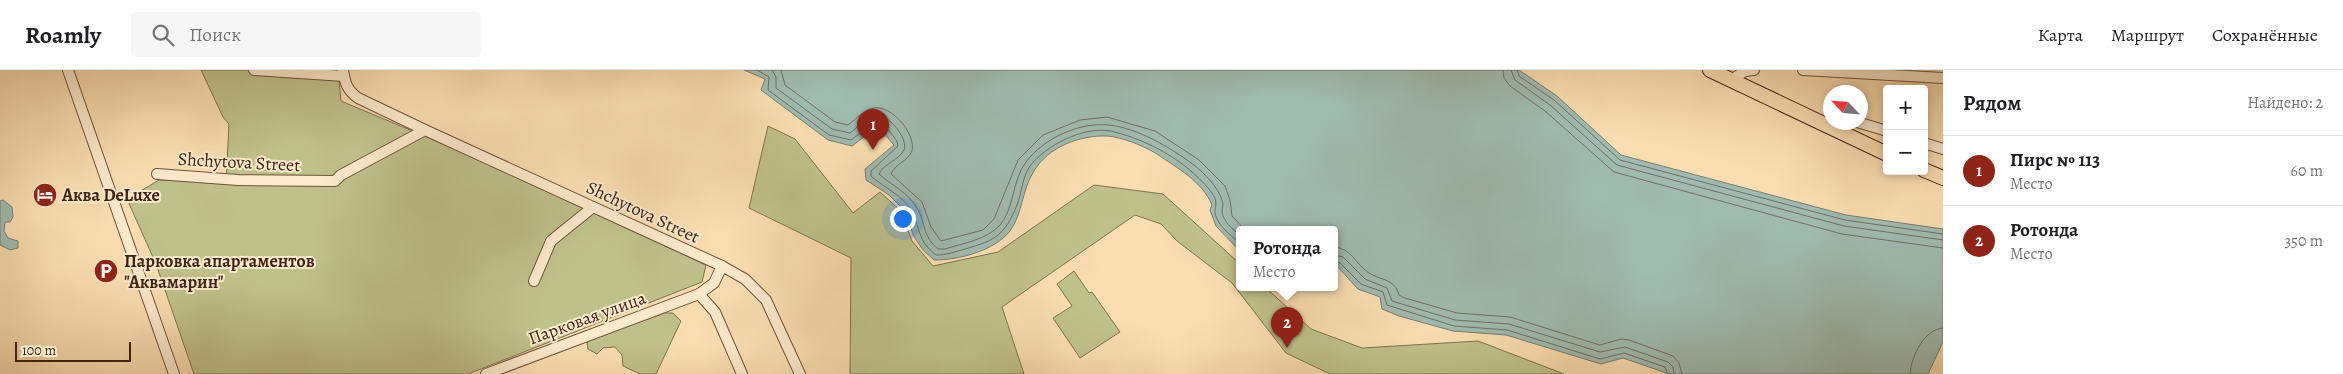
<!DOCTYPE html>
<html lang="ru">
<head>
<meta charset="utf-8">
<style>
	:root { --surface:#fff; --page:#f6f6f6; --text:#202124; --muted:#757577; --line:#e0e0e0; --accent:#8f2418 }
	body { margin:0; font-family:Alegreya,serif; background:var(--page); color:var(--text) }
	.controls { position:absolute; right:15px; top:15px; display:grid; overflow:hidden; border-radius:5px; box-shadow:0 2px 8px #0003 }
	.controls button { width:45px; height:45px; display:grid; place-items:center; padding:0; border:0; border-bottom:1px solid var(--line); background:var(--surface); color:var(--text); font:25px sans-serif }
	.compass { position:absolute; left:1823px; top:15px; width:45px; height:45px; border-radius:50%; background:var(--surface); box-shadow:0 2px 8px #0003; rotate:296deg }
	.scale { position:absolute; left:15px; bottom:12px; width:116px; box-sizing:border-box; padding-left:5px; border:2px solid #432316; border-top:0; font-size:14px; line-height:18px; white-space:nowrap; color:#432316; -webkit-text-stroke:4px #fceacc; paint-order:stroke }
	.you { position:absolute; left:902px; top:148px; width:18px; height:18px; margin:-12px; border:4px solid #fff; border-radius:50%; background:#1a73e8; box-shadow:0 0 0 8px #1a73e833 }
	.badge { display:grid; place-items:center; width:32px; height:32px; border-radius:50%; background:var(--accent); color:#fff; font-size:16px; font-weight:700 }
	.pin { position:absolute; translate:-50% -41px; filter:drop-shadow(0 1px 2px #0008) }
	.pin::after { content:''; position:absolute; top:26px; width:18px; height:15px; background:inherit; clip-path:polygon(0 0,100% 0,50% 100%) }
	.popup { position:absolute; left:1236px; top:156px; width:102px; height:65px; box-sizing:border-box; display:grid; place-content:center; border-radius:5px; background:var(--surface); filter:drop-shadow(0 1px 4px #0005); font-size:16px; white-space:nowrap; color:var(--muted) }
	.popup b { font-size:19px; color:var(--text) }
	.popup::after { content:''; position:absolute; left:50%; top:100%; margin-left:-10px; border:10px solid transparent; border-top-color:var(--surface) }
	.list { margin:0; padding:0; list-style:none }
	h2 { display:flex; justify-content:space-between; align-items:center; height:65px; margin:0; padding:0 20px; font-size:21px }
	h2 small { font-size:16px; font-weight:400; color:var(--muted) }
	.list li { display:grid; grid-template-columns:32px 1fr auto; gap:15px; align-items:center; box-sizing:border-box; height:70px; padding:0 20px; border-top:1px solid var(--line) }
	.list b { display:block; font-size:19px; white-space:nowrap }
	.list p { margin:0; font-size:16px; white-space:nowrap; color:var(--muted) }
	.list em { font-size:16px; font-style:normal; color:var(--muted) }
	.icon { flex:none; width:28px; height:28px; fill:none; stroke:currentColor; stroke-width:2; stroke-linecap:round; stroke-linejoin:round }
	.map { position:relative; flex:none; width:1943px; height:304px; overflow:hidden }
	header { display:flex; align-items:center; gap:30px; box-sizing:border-box; height:70px; padding:0 25px; background:var(--surface); border-bottom:1px solid var(--line) }
	header strong { font-size:24px }
	nav { display:flex; gap:28px; margin-inline-start:auto; font-size:18px }
	.search { width:350px; height:45px; background:var(--page); display:flex; align-items:center; gap:12px; box-sizing:border-box; padding:0 18px; border-radius:5px; color:var(--muted); font-size:19px }
	main { display:flex }
	aside { flex:1; background:var(--surface) }
	.map>svg:first-child { display:block }
	.green { fill:#bfc18b; stroke:#817250 }
	.water { fill:#9fbbb0; stroke:#7a7e72 }
	.lines { fill:none; stroke-linecap:round; stroke-linejoin:round }
	.shore { stroke:#716f63; stroke-width:1 }
	.minor-casing { stroke:#71523d; stroke-width:12 }
	.major-casing { stroke:#432316; stroke-width:16 }
	.minor { stroke:#fceacc; stroke-width:10 }
	.major { stroke:#fadeb1; stroke-width:14 }
	.labels { text-anchor:middle; stroke-width:4; stroke-linejoin:round; paint-order:stroke }
	.street-label { font-size:18px; fill:#432316; stroke:#fceacc }
	.poi-label { font-size:18px; font-weight:bold; fill:#432316; stroke:#fceacc; text-anchor:start }
</style>
</head>
<body>
<header>
<strong>Roamly</strong>
<div class="search"><svg class="icon" aria-label="search" viewBox="0 0 24 24"><circle cx="10" cy="10" r="6"/><path d="M15 15l6 6"/></svg>Поиск</div>
<nav><a>Карта</a><a>Маршрут</a><a>Сохранённые</a></nav>
</header>
<main>
<div class="map">
<svg width="1943" height="304" viewBox="0 0 1943 304">
	<rect width="100%" height="100%" fill="#fadeb1"/>
	<filter id="stains"><feTurbulence type="fractalNoise" baseFrequency=".004" numOctaves="4"/><feColorMatrix values="0 0 0 0 .2 0 0 0 0 .09 0 0 0 0 .02 0 0 0 .5 -.17"/></filter>
	<radialGradient id="worn" r=".72"><stop offset=".6" stop-color="#630" stop-opacity="0"/><stop offset="1" stop-color="#630" stop-opacity=".3"/></radialGradient>
	<!-- green -->
	<g class="green">
		<polygon points="201,0 338,0 341,31 446,75 706,195 702,212 468,304 194,304 156,194 127,129 159,110 226,113 229,54 223,47"/>
		<polygon points="768,56 795,69 853,143 880,122 901,141 912,171 933,196 998,182 1094,115 1163,124 1239,193 1240,217 1265,217 1311,259 1362,278 1478,271 1564,304 1330,304 1286,283 1232,213 1177,171 1161,154 1135,145 1002,237 1024,304 850,304 851,188 749,138"/>
		<polygon points="1074,201 1089,223 1092,222 1120,262 1080,288 1053,248 1072,236 1057,214"/>
		<polygon points="665,243 673,243 681,251 656,304 640,304 623,296 622,285 615,277 603,278 597,284 588,279 587,273 591,269"/>
	</g>
	<!-- water -->
	<g class="water">
		<path d="M 744,0 L 1519,0 L 1557,26 L 1621,85 L 1846,145 L 1943,159 L 1943,272 L 1928,304 L 1669,304 L 1623,288 L 1601,294 L 1506,265 L 1453,261 L 1399,246 L 1382,239 L 1380,227 L 1358,219 L 1335,194 L 1334,159 L 1240,159 L 1239,180 L 1216,156 L 1210,140 L 1212,135 C 1202,111 1177,98 1157,84 C 1144,76 1122,67 1107,66 C 1080,65 1048,77 1034,101 C 1022,119 1023,143 1010,161 C 994,181 959,190 934,190 L 923,180 L 913,165 L 907,143 L 889,125 L 866,110 L 865,99 L 894,75 L 878,56 L 852,76 L 828,70 L 761,20 L 765,9 Z"/>
		<polygon points="3,130 12,137 13,147 10,152 5,152 4,161 8,168 18,171 18,178 10,180 0,175 0,131"/>
	</g>
	<g class="lines">
		<!-- shore -->
		<g class="shore">
			<path d="M 757,0 L 769,7 L 768,20 L 829,65 L 851,70 L 875,52 L 883,53 L 897,71 L 898,76 L 871,101 L 871,106 C 883,117 904,126 912,142 C 921,160 917,170 936,185 C 946,185 955,182 965,179 C 996,170 1004,166 1017,135 C 1022,122 1022,108 1030,96 C 1046,75 1084,56 1111,61 C 1140,68 1169,82 1191,101 C 1198,107 1207,116 1212,123 C 1217,130 1216,134 1215,141 C 1215,153 1231,166 1240,173"/>
			<path d="M 772,0 L 776,7 L 776,18 L 832,59 L 850,63 C 857,58 866,47 875,45 C 887,42 909,69 904,80 C 898,91 883,94 879,104 C 891,115 909,123 917,138 C 926,153 922,166 938,179 L 945,179 C 964,173 986,170 1000,155 C 1015,137 1012,110 1026,92 C 1044,68 1079,52 1109,55 C 1138,58 1171,78 1194,95 C 1205,104 1218,117 1222,130 C 1224,135 1222,137 1222,141 C 1222,150 1233,160 1240,165"/>
			<path d="M 781,0 L 785,15 L 835,52 L 848,55 C 856,49 865,39 874,38 C 892,35 916,64 912,81 C 908,91 895,94 891,104 L 922,132 L 931,157 L 941,171 L 983,160 L 994,149 L 1018,90 L 1043,65 L 1080,50 L 1107,47 L 1155,61 L 1199,90 L 1225,116 L 1230,130 L 1232,146 L 1244,159"/>
			<polyline points="1503,0 1504,8 1510,16 1545,41 1614,102 1842,164 1943,178"/>
			<polyline points="1511,0 1515,10 1550,35 1617,95 1844,156 1943,170"/>
			<polyline points="1517,0 1519,6 1554,30 1620,90 1845,150 1943,164"/>
			<path d="M 1334,177 C 1352,178 1356,195 1369,203 C 1382,211 1394,208 1399,225 L 1405,228 L 1457,243 L 1510,247 L 1600,275 L 1621,269 L 1629,270 L 1673,286 L 1679,293 L 1682,304"/>
			<polyline points="1334,185 1343,187 1365,209 1387,218 1392,231 1455,250 1509,254 1600,282 1625,277 1668,292 1673,297 1674,304"/>
			<polyline points="1334,191 1340,193 1361,214 1383,222 1387,235 1454,256 1507,260 1600,289 1624,283 1665,297 1668,304"/>
			<path d="M 1910,304 C 1911,287 1924,259 1943,258"/>
		</g>
		<!-- minor casing -->
		<g class="minor-casing">
			<g id="minor">
				<polyline points="68,0 174,304"/>
				<polyline points="254,0 344,6"/>
				<path d="M 343,0 C 345,13 347,20 358,28 L 425,60"/>
				<polyline points="1803,0 1943,8"/>
				<polyline points="1731,10 1745,1 1754,0"/>
				<polyline points="1857,52 1887,61"/>
				<polyline points="1924,73 1943,79"/>
				<polyline points="157,104 238,110 335,111 341,105 425,60 722,196 745,209 766,230 800,304"/>
				<polyline points="534,211 551,171 593,137"/>
				<polyline points="699,224 715,242 742,304"/>
				<polyline points="486,304 699,224 714,213 722,196"/>
			</g>
		</g>
		<!-- major casing -->
		<g class="major-casing">
			<g id="major">
				<polyline points="1710,0 1887,84"/>
				<polyline points="1924,100 1943,108"/>
			</g>
		</g>
		<!-- minor -->
		<use href="#minor" class="minor"/>
		<!-- major -->
		<use href="#major" class="major"/>
	</g>
	<!-- icons -->
	<defs>
		<g id="hotel-disc" transform="scale(1.25)"><circle r="9.5" fill="#8f2418" stroke="#fceacc"/><path d="M-6-4.5h1.5V1H6V5H4.5V3h-9V5H-6ZM-4 0a1.8 1.8 0 1 1 3.6 0ZM.5 0V-2.5h3Q6-2.5 6 0Z" fill="#fff"/></g>
		<g id="parking-disc" transform="scale(1.25)"><circle r="9.5" fill="#8f2418" stroke="#fceacc"/><path d="M-3.5-5.5H1a3.5 3.5 0 0 1 0 7H-1V5.5H-3.5ZM-1-3.4V-.6H.8a1.4 1.4 0 0 0 0-2.8Z" fill="#fff"/></g>
	</defs>
	<g fill-rule="evenodd">
		<use href="#hotel-disc" x="45" y="125"/>
		<use href="#parking-disc" x="106" y="201"/>
	</g>
	<g class="labels">
		<!-- street labels -->
		<g class="street-label">
			<text transform="translate(239 92) rotate(3)" y="6">Shchytova Street</text>
			<text transform="translate(643 142) rotate(25)" y="6">Shchytova Street</text>
			<text transform="translate(587 248) rotate(-20)" y="6">Парковая улица</text>
		</g>
		<!-- poi labels -->
		<g class="poi-label">
			<text x="62" y="131">Аква DeLuxe</text>
			<text x="124" y="197">Парковка апартаментов<tspan x="124" dy="21">"Аквамарин"</tspan></text>
		</g>
	</g>
	<rect width="100%" height="100%" filter="url(#stains)"/>
	<rect width="100%" height="100%" fill="url(#worn)"/>
</svg>
<div class="controls">
<button>+</button>
<button>−</button>
</div>
<svg class="compass" viewBox="-18 -18 36 36"><path d="M0-13l5 13h-10z" fill="#e53935"/><path d="M0 13l5-13h-10z" fill="#757577"/></svg>
<div class="scale">100 m</div>
<div class="you"></div>
<div class="pin badge" style="left:873px;top:80px">1</div>
<div class="pin badge" style="left:1287px;top:278px">2</div>
<div class="popup"><b>Ротонда</b>Место</div>
</div>
<aside>
<h2>Рядом<small>Найдено: 2</small></h2>
<ul class="list">
<li><span class="badge">1</span><div><b>Пирс № 113</b><p>Место</p></div><em>60 m</em></li>
<li><span class="badge">2</span><div><b>Ротонда</b><p>Место</p></div><em>350 m</em></li>
</ul>
</aside>
</main>
</body>
</html>
